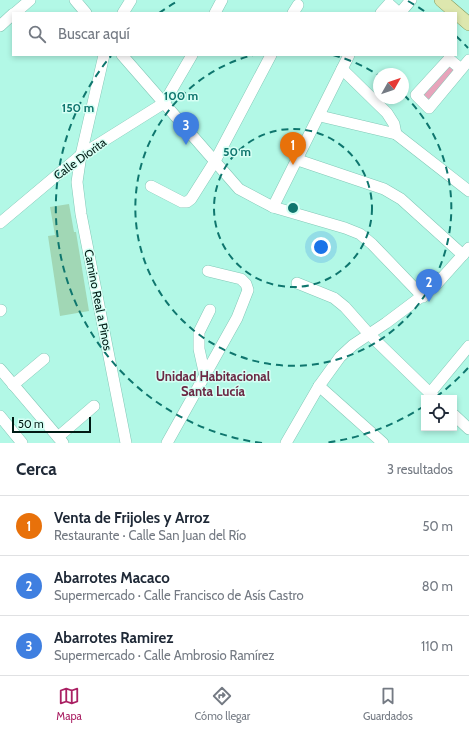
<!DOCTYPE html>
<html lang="es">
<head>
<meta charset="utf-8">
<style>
	:root { --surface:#fff; --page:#f6f6f7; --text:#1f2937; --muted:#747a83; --line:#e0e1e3; --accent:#aa2063 }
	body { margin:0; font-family:Cabin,sans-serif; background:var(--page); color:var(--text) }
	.controls { position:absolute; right:12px; bottom:12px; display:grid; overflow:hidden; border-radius:0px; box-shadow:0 2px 6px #0003 }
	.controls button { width:36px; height:36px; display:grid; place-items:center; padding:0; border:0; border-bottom:1px solid var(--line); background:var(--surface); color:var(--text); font:20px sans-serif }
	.compass { position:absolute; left:373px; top:68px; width:36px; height:36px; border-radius:50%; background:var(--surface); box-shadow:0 2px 6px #0003; rotate:50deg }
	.scale { position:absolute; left:12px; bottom:10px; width:79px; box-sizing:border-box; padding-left:4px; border:2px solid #001a14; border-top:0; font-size:11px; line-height:14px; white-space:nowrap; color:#001a14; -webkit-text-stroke:3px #d6fff4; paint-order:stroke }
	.you { position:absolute; left:321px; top:247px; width:14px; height:14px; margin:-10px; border:3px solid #fff; border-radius:50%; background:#1a73e8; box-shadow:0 0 0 6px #1a73e833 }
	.badge { display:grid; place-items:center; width:26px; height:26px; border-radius:50%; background:var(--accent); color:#fff; font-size:13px; font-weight:700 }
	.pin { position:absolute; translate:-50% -33px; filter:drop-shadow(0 1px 2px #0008) }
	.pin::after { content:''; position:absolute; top:21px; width:14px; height:12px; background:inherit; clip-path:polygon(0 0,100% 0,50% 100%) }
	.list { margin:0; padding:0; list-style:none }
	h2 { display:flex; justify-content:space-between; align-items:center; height:52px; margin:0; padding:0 16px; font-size:17px }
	h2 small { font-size:13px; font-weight:400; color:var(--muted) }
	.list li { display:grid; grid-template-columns:26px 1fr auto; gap:12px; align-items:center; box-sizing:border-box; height:60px; padding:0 16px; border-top:1px solid var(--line) }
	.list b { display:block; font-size:15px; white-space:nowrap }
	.list p { margin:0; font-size:13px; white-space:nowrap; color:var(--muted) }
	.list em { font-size:13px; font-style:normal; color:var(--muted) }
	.icon { flex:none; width:22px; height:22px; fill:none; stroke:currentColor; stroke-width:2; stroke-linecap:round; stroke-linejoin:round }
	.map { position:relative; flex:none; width:469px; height:443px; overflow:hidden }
	.search { position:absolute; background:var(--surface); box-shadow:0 2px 6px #0003; left:12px; right:12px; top:12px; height:44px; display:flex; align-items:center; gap:10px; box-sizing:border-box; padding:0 14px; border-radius:0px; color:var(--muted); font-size:15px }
	.sheet { height:232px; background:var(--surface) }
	nav { display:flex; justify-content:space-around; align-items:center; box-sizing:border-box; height:56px; border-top:1px solid var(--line); background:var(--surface); font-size:11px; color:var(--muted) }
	nav a { display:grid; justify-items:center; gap:2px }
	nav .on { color:var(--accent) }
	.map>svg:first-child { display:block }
	.green { fill:#e7a4bb }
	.building { fill:#a1d7b5 }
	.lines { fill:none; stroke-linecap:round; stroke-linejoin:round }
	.minor-casing { stroke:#83c8b7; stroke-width:12 }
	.major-casing { stroke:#819555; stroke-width:14 }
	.minor { stroke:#fff; stroke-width:11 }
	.major { stroke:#dde7ae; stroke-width:13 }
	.ring { fill:none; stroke:#0f766e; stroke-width:2; stroke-dasharray:7 5 }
	.labels { text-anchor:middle; stroke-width:3; stroke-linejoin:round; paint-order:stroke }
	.street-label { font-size:12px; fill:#001a14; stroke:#d6fff4 }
	.neighbourhood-label { font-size:13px; font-weight:bold; fill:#6b2944; stroke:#d6fff4 }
	.centre { fill:#0f766e; stroke:#d6fff4; stroke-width:2 }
	.ring-label { font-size:12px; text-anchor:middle; font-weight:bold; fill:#0f766e; stroke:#d6fff4; stroke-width:3; stroke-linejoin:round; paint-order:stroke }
</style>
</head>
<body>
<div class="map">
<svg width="469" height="443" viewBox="0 0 469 443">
	<rect width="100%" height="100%" fill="#b2f8e6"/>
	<!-- green -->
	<polygon class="green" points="449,60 459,69 429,106 418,94"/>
	<!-- building -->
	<polygon class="building" points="69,204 74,232 76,232 89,311 60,316 48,236 55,235 50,207"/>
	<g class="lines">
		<!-- minor casing -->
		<g class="minor-casing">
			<g id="minor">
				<polyline points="75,0 86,13"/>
				<polyline points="15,13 30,0"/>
				<polyline points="123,13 131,0"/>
				<polyline points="215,13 222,0"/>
				<polyline points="293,13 298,5"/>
				<polyline points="381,13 389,4 399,13"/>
				<polyline points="400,13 411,0"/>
				<polyline points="0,26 13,14"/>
				<polyline points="104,55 81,155 77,182 81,214 126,443"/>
				<polyline points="122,55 239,189 273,207 345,228 360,234 372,244 423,297"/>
				<polyline points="342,69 387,113 394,124 396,134"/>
				<polyline points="461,69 449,59 416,95 429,108 469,60"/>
				<polyline points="320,116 396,134 469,191"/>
				<polyline points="298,160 384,189 401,199 463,255"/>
				<polyline points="151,186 182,202 187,202 191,199 215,161 271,55"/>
				<polyline points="273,207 349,55"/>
				<polyline points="0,223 81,155 164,103 192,55"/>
				<polyline points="297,283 334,298 345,307 369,334 435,398"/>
				<polyline points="0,311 1,310"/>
				<polyline points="0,369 63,443"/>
				<polyline points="205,376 199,349 199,332 210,310"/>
				<polyline points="13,385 44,359"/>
				<polyline points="319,386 383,443"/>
				<polyline points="430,393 469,346"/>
				<polyline points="454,415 469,429"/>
				<polyline points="0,416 22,443"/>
				<polyline points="58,437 94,406"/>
				<polyline points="167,443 237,318 248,290 246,284 241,279 208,271"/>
				<polyline points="286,443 319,386 340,357 353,345 386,323 434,287 469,248"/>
			</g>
		</g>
		<!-- major casing -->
		<g class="major-casing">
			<polyline id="major" points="441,0 469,24"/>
		</g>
		<!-- minor -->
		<use href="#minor" class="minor"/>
		<!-- major -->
		<use href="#major" class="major"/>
	</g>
	<!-- distance rings -->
	<g class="ring">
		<circle cx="293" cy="208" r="79"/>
		<path d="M333 55A158 158 0 0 1 378 75M404 95A158 158 0 1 1 253 55"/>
		<path d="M468 368A237 237 0 0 1 436 397M424 406A237 237 0 0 1 324 443M262 443A237 237 0 0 1 111 56M159 13A237 237 0 0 1 178 1M408 1A237 237 0 0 1 427 13M456 36A237 237 0 0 1 468 48"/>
	</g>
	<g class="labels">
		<!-- street labels -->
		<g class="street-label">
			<text transform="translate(80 159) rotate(-36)" y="4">Calle Diorita</text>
			<text transform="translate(98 300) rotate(79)" y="4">Camino Real a Pinos</text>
		</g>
		<!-- neighbourhood labels -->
		<g class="neighbourhood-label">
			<text x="213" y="381">Unidad Habitacional<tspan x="213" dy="15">Santa Lucía</tspan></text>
		</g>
	</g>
	<circle cx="293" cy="208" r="6" class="centre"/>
	<g class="ring-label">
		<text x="181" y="100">100 m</text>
		<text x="78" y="112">150 m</text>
		<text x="237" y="156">50 m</text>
	</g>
</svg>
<div class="controls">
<button><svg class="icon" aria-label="locate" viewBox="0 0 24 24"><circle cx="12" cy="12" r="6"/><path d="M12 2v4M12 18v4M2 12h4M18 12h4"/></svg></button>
</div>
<svg class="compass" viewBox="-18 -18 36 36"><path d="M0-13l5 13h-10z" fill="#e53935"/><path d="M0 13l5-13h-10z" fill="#747a83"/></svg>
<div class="scale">50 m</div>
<div class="you"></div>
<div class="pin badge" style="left:293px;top:165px;background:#e8710a">1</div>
<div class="pin badge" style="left:429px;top:302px;background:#3f7fe0">2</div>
<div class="pin badge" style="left:186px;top:145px;background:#3f7fe0">3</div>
<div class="search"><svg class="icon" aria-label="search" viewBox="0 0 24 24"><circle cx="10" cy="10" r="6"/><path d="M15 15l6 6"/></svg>Buscar aquí</div>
</div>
<section class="sheet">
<h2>Cerca<small>3 resultados</small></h2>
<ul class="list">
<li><span class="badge" style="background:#e8710a">1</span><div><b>Venta de Frijoles y Arroz</b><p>Restaurante · Calle San Juan del Río</p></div><em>50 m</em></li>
<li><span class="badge" style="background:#3f7fe0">2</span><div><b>Abarrotes Macaco</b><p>Supermercado · Calle Francisco de Asís Castro</p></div><em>80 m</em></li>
<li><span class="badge" style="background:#3f7fe0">3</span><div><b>Abarrotes Ramirez</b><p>Supermercado · Calle Ambrosio Ramírez</p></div><em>110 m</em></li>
</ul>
</section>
<nav>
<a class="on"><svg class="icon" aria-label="map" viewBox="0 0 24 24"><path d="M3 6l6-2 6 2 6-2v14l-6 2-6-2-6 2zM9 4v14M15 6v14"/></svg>Mapa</a>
<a><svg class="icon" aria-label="directions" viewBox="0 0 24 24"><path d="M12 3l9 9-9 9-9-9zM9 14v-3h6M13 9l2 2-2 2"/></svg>Cómo llegar</a>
<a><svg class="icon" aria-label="saved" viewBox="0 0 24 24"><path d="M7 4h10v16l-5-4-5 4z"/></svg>Guardados</a>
</nav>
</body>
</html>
